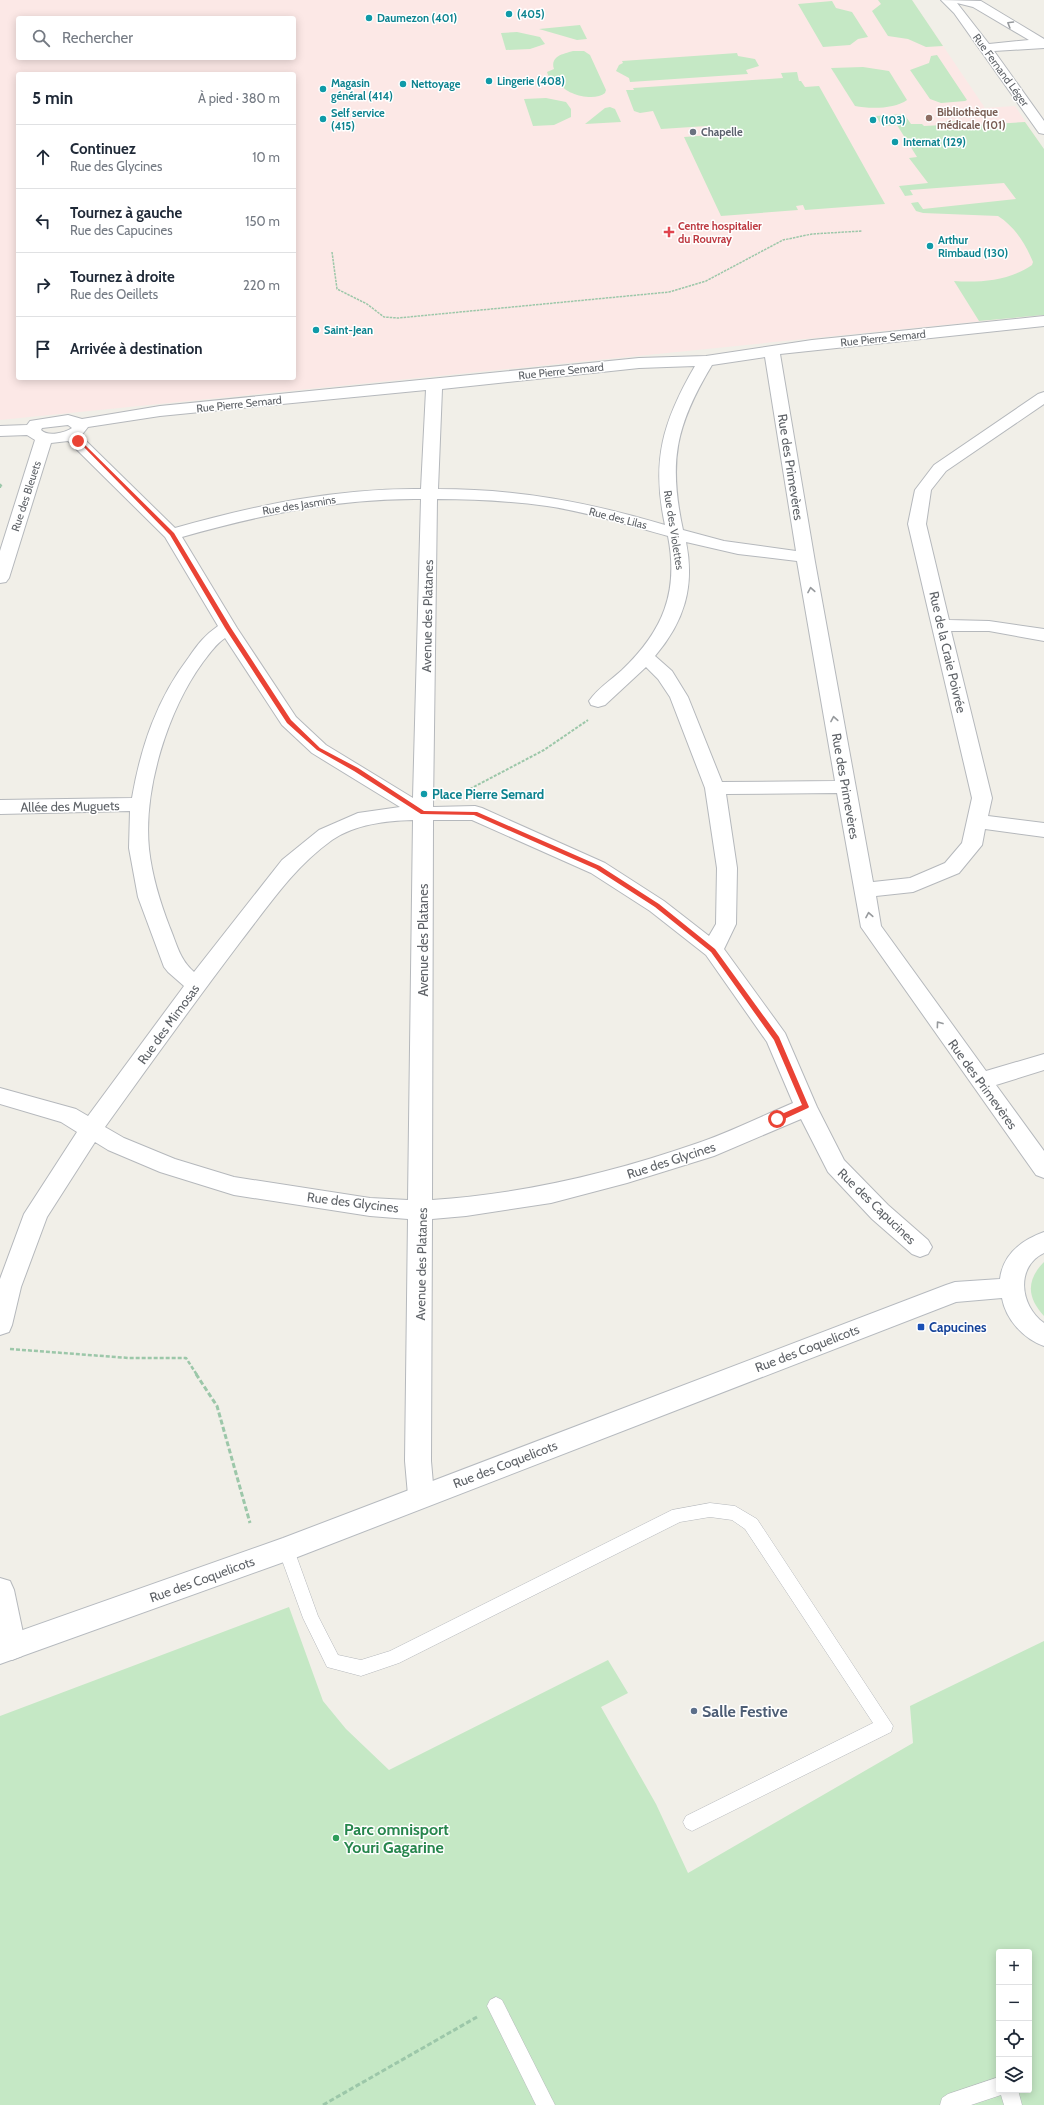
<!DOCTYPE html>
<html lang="fr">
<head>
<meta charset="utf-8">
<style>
	:root { --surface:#fff; --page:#f2f2f3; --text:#1f2937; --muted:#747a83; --line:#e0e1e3 }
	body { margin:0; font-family:Cabin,sans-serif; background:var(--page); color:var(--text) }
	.controls { position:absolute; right:12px; bottom:12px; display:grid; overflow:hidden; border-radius:4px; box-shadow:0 2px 10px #0003 }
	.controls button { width:36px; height:36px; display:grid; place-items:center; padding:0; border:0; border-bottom:1px solid var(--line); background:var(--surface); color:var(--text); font:20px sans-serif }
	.stop { position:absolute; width:12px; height:12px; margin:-9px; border:3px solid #ea4335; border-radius:50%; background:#fff }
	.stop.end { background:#ea4335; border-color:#fff; box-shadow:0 1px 4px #0008 }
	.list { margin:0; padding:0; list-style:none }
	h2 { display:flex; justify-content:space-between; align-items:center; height:52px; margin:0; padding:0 16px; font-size:17px }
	h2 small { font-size:13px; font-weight:400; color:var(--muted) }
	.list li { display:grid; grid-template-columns:26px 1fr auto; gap:12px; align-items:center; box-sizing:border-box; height:64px; padding:0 16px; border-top:1px solid var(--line) }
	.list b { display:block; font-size:15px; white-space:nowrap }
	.list p { margin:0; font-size:13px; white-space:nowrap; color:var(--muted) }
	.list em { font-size:13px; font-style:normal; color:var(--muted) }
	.icon { flex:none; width:22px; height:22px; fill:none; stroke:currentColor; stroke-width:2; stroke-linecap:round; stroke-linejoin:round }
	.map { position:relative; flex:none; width:1044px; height:2105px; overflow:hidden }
	.search { position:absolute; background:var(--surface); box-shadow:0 2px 10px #0003; left:16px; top:16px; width:280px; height:44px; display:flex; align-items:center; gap:10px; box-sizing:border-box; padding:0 14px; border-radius:4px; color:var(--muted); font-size:15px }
	.panel { position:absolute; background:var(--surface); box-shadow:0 2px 10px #0003; left:16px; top:72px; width:280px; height:308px; border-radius:4px }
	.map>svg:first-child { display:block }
	.medical { fill:#fce8e6; fill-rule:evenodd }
	.green { fill:#c5e8c5; fill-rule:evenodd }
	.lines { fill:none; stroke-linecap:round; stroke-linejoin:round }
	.lane-casing { stroke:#b5b8bc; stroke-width:1 }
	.street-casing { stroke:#b5b8bc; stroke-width:2 }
	.secondary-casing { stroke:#b6babf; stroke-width:2 }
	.path-far3 { stroke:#9cc7a9; stroke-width:1.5; stroke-dasharray:2.5 1; stroke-linecap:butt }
	.path-far2 { stroke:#9cc7a9; stroke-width:2; stroke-dasharray:3 1.5; stroke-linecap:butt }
	.path-far1 { stroke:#9cc7a9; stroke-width:2.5; stroke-dasharray:4 2; stroke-linecap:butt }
	.path { stroke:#9cc7a9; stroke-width:3; stroke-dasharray:5 2.5; stroke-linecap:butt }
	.lane { fill:#fff; fill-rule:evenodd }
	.street { fill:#fff; fill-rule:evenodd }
	.secondary { fill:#fff; fill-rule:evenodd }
	.oneway { stroke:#979a9d }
	.route { fill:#ea4335 }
	.culture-dot { fill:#0f9aa8; stroke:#fff; stroke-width:1.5 }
	.education-dot { fill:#8d6e63; stroke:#fff; stroke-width:1.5 }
	.worship-dot { fill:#6b7280; stroke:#fff; stroke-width:1.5 }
	.health-dot { fill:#e0444e; stroke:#fff; stroke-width:1.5 }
	.transit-dot { fill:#1a4fb4; stroke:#fff; stroke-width:1.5 }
	.service-dot { fill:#5c6f8a; stroke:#fff; stroke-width:1.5 }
	.leisure-dot { fill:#2e9e5b; stroke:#fff; stroke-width:1.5 }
	.labels { text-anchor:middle; stroke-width:3; stroke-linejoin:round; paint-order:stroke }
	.far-culture-label { font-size:11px; font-weight:bold; fill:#0d838f; stroke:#fff; text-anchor:start }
	.far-street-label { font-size:11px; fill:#5f6368; stroke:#fff }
	.far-education-label { font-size:11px; font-weight:bold; fill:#785e54; stroke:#fff; text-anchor:start }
	.far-worship-label { font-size:11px; font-weight:bold; fill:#5b616d; stroke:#fff; text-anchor:start }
	.far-health-label { font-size:11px; font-weight:bold; fill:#be3a42; stroke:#fff; text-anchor:start }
	.street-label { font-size:13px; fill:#5f6368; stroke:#fff }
	.culture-label { font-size:13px; font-weight:bold; fill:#0d838f; stroke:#fff; text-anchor:start }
	.transit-label { font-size:13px; font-weight:bold; fill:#164399; stroke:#fff; text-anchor:start }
	.near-service-label { font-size:16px; font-weight:bold; fill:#4e5e75; stroke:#fff; text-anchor:start }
	.near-leisure-label { font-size:16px; font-weight:bold; fill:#27864d; stroke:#fff; text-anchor:start }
</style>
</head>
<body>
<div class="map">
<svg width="1044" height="2105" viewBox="0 0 1044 2105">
	<rect width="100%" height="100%" fill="#f1efe8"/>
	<!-- medical -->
	<path class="medical" d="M 0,0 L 912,0 L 985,108 L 1015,106 L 1044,149 L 1044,315 L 0,420 ZM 18,18 L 294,18 L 294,58 L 18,58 ZM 18,74 L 294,74 L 294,378 L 18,378 Z"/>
	<!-- green -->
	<g class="green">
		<polygon points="878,0 912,0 943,46 926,47 908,39 888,36 872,11 881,4"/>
		<polygon points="832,1 836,8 852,12 868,37 858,39 850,45 823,47 798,4"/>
		<polygon points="580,25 587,39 577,40 539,29"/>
		<polygon points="517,32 540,37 545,44 530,49 506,50 501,33"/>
		<path d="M 573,51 L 584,51 L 590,55 L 606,90 L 605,93 C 595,102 565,95 560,83 C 553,81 549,79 547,72 L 554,69 C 550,56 563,54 573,51 Z"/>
		<polygon points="737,53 738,56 755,59 759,66 746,70 748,74 630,82 629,78 616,71 619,65 623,63 622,61"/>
		<polygon points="937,55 967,100 965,101 941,103 930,99 910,70 929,63 931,56"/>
		<path d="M 863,67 L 889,71 L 907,100 C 895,109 870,109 855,106 L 831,68 Z"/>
		<polygon points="797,72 799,81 801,81 805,87 819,86 885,204 805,210 803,205 796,206 798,210 721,216 684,137 711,135 707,126 661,129 653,111 640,113 634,111 626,90 634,90 633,88 783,78 781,73"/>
		<polygon points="546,98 566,102 571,109 571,117 554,125 533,126 524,99"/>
		<polygon points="610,107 615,109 621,122 585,124 605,108"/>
		<path d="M 904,114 L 911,124 L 922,124 L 924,126 L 944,125 L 943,122 L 957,121 L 961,126 L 1025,122 L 1044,149 L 1044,315 L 979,321 L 954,281 C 981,283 1010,280 1032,265 L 1033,262 C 1025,243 1015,227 998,216 L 923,213 L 916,211 L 911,203 L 918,202 L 923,209 L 1016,199 L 1004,183 L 910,190 L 913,195 L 905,196 L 899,186 L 928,183 L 909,158 L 917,157 L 897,125 L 882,126 L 876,116 Z"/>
		<path d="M 1044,1262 L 1044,1316 C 1027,1298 1026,1280 1044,1262 Z"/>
		<path d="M 289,1607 L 323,1701 L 346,1729 L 389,1770 L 608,1660 L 628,1693 L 601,1707 L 656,1804 L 688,1873 L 913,1743 L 910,1706 L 1044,1641 L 1044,2105 L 0,2105 L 0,1716 ZM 999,1952 L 1029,1952 L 1029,2090 L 999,2090 Z"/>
	</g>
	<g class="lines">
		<!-- lane casing -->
		<g class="lane-casing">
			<g id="lane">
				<polygon points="710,1503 735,1506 757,1519 893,1726 891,1732 692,1831 686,1828 683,1822 686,1816 873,1723 745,1529 732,1520 710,1517 680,1522 399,1663 361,1676 327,1667 303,1618 278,1549 280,1544 286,1542 292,1544 318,1616 338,1655 361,1660 390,1651 672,1510"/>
				<polygon points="496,1997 502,2000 555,2105 536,2105 487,2006 490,2000"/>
				<polygon points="999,2077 999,2090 1018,2090 1022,2105 1004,2105 1001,2095 971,2105 940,2105 942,2098 948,2094"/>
			</g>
		</g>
		<!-- street casing -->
		<g class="street-casing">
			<g id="street">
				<path d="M 941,0 L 981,1 L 1044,39 L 1044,48 L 994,51 L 1044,121 L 1044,134 L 1039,133 L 954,13 ZM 957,3 L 973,7 L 1029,40 L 989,44 Z"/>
				<path d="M 1044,316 L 1044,326 L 780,354 L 815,562 L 873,882 L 910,878 L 945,863 L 962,843 L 972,798 L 908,524 L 915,490 L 934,465 L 1038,394 L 1044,392 L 1044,404 L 946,471 L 931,490 L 926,524 L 949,620 L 989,621 L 1044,629 L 1044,641 L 989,631 L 951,631 L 992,798 L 988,816 L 1044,823 L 1044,837 L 985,829 L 982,845 L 959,873 L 913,892 L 876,896 L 881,926 L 986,1071 L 1044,1054 L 1044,1070 L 996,1085 L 1044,1151 L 1044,1178 L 1036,1175 L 861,927 L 837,793 L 726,794 L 737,868 L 736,924 L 724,949 L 785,1033 L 817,1107 L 844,1160 L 888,1205 L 928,1240 L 932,1247 L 928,1254 L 920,1257 L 912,1254 L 872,1219 L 828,1172 L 801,1119 L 714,1156 L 627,1183 L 551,1203 L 466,1216 L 432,1219 L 431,1461 L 434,1495 L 430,1503 L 421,1507 L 412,1503 L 408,1495 L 405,1461 L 408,1219 L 370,1216 L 234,1195 L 160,1172 L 108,1150 L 95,1142 L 47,1217 L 21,1287 L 12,1325 L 9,1332 L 0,1335 L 0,1279 L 24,1214 L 77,1132 L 61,1122 L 0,1104 L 0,1088 L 76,1109 L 88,1116 L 184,986 L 168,972 L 164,967 L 138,897 L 129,848 L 130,811 L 0,814 L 0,800 L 132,798 C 141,746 157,699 189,657 C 198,644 205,635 218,626 L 165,537 L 68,441 L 51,443 L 9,578 L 6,582 L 0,583 L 0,551 L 35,440 L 27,435 L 0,436 L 0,426 L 27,425 L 30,421 L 68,415 L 82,419 L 160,406 L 639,358 L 706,356 L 812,340 ZM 765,357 L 796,551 L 724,541 L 683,530 C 668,461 676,425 712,365 ZM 695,366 C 663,421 651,461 665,525 C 588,502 518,489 438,489 L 442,389 L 639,368 ZM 426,390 L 421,489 C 337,488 256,505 175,528 L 81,436 L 88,427 L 160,416 ZM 68,425 L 72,428 C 64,433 48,437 41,430 L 42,428 ZM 421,499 L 413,798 L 326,745 L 296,717 L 237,628 L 182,537 C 260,515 339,498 421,499 ZM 437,499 C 474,499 510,501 547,506 C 588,512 627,525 668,536 C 679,592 663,631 622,670 C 611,680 597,689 589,701 L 591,705 L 598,707 L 605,705 L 646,667 L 658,679 L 670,697 L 705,788 L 717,868 L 716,924 L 709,936 L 664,901 L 605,863 L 482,808 L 475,806 L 433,807 ZM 686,542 L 738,554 L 797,561 L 835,781 L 722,782 L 688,697 L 672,671 L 655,656 C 684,622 695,587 686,542 ZM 225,638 L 282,725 L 312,753 L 400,807 L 358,813 L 319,830 L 282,860 L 194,972 C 180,960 177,945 170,928 C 160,902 152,876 149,849 C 143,789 168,710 203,662 C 210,653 216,644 225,638 ZM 413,820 L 408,1200 L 370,1198 L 234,1177 L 175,1159 L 124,1138 L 105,1127 C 150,1064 195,1002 241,941 C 269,905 294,867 332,840 C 356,824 385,821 413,820 ZM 433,820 L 472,820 L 591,873 L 650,911 L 706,955 L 767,1042 L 793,1103 C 762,1116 730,1132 698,1143 C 612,1173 522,1194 432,1200 Z"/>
				<polygon points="0,1578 10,1581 14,1590 26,1647 22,1656 12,1660 2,1656 0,1651"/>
			</g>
		</g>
		<!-- secondary casing -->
		<g class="secondary-casing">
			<path id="secondary" d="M 1044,1232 L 1044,1253 C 1015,1267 1020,1306 1044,1323 L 1044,1346 C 1024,1339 1006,1320 1002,1298 L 956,1302 L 295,1558 L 0,1664 L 0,1638 L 283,1538 L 946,1285 L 955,1282 L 1000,1279 C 1003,1254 1022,1240 1044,1232 Z"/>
		</g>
		<!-- path-far3 -->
		<polyline class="path-far3" points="332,252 337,289 367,304 384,317 398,318 669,292 706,281 783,240 812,234 862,231"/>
		<!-- path-far2 -->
		<g class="path-far2">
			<polyline points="0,484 2,487 0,487"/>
			<polyline points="466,791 544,750 588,720"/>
		</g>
		<!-- path-far1 -->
		<polyline class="path-far1" points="10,1349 129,1358 186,1358 197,1375"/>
		<!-- path -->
		<g class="path">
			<polyline points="196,1374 217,1406 250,1523"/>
			<polyline points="323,2105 477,2017"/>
		</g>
		<!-- lane -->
		<use href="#lane" class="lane"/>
		<!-- street -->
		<use href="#street" class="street"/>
		<!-- secondary -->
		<use href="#secondary" class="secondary"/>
	</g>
	<!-- one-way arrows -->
	<defs><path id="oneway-chevron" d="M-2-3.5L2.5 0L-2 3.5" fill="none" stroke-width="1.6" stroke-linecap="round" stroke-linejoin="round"/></defs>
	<g class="oneway">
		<use href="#oneway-chevron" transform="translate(1010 24) rotate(-149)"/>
		<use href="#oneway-chevron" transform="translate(811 590) rotate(-100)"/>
		<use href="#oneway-chevron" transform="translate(834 719) rotate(-100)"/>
		<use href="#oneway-chevron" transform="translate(869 915) rotate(-100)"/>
		<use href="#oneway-chevron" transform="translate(939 1024) rotate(-126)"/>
	</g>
	<!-- route -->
	<polygon class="route" points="77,440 80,440 174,533 231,628 291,720 320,748 358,768 424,811 477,812 600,866 659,904 715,949 779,1037 809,1107 808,1108 780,1121 775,1121 775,1117 802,1105 774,1040 711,952 655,907 596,869 474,815 421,814 354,771 317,750 287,723 225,628 170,535"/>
	<!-- markers -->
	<g class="culture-dot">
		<circle cx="509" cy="14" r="4"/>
		<circle cx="369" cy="18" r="4"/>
		<circle cx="489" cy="81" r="4"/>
		<circle cx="403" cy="84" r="4"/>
		<circle cx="323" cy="89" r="4"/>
		<circle cx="323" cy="119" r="4"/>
		<circle cx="873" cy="120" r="4"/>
		<circle cx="895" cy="142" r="4"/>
		<circle cx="930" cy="246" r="4"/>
		<circle cx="316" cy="330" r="4"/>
		<circle cx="424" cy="794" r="4"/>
	</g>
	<circle class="education-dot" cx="929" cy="118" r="4"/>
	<circle class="worship-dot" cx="693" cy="132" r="4"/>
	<path class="health-dot" d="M667 226h4v4h4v4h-4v4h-4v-4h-4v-4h4z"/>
	<rect class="transit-dot" x="917" y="1323" width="8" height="8" rx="2"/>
	<circle class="service-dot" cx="694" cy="1711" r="4"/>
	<circle class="leisure-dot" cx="336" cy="1838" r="4"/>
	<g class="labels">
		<!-- far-culture labels -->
		<g class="far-culture-label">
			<text x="517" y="18">(405)</text>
			<text x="377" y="22">Daumezon (401)</text>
			<text x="497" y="85">Lingerie (408)</text>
			<text x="331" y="87">Magasin<tspan x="331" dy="13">général (414)</tspan></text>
			<text x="411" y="88">Nettoyage</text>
			<text x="331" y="117">Self service<tspan x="331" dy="13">(415)</tspan></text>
			<text x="881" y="124">(103)</text>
			<text x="903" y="146">Internat (129)</text>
			<text x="938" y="244">Arthur<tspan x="938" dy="13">Rimbaud (130)</tspan></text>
			<text x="324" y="334">Saint-Jean</text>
		</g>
		<!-- far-street labels -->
		<g class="far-street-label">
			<text transform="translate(1001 70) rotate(54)" y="4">Rue Fernand Léger</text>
			<text transform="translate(883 338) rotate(-6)" y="4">Rue Pierre Semard</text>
			<text transform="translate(561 371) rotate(-6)" y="4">Rue Pierre Semard</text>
			<text transform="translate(239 404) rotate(-6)" y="4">Rue Pierre Semard</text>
			<text transform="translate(26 496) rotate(-72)" y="4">Rue des Bleuets</text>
			<text transform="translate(299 505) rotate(-9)" y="4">Rue des Jasmins</text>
			<text transform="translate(618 518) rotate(14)" y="4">Rue des Lilas</text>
			<text transform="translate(674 530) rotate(81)" y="4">Rue des Violettes</text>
		</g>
		<!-- far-education labels -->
		<g class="far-education-label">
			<text x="937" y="116">Bibliothèque<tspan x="937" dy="13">médicale (101)</tspan></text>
		</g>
		<!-- far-worship labels -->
		<g class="far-worship-label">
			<text x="701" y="136">Chapelle</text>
		</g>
		<!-- far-health labels -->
		<g class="far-health-label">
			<text x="678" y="230">Centre hospitalier<tspan x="678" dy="13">du Rouvray</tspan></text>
		</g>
		<!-- street labels -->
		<g class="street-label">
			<text transform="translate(791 467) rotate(81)" y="5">Rue des Primevères</text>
			<text transform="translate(427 616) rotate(-89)" y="5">Avenue des Platanes</text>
			<text transform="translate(948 652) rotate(77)" y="5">Rue de la Craie Poivrée</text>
			<text transform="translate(846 786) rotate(80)" y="5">Rue des Primevères</text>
			<text transform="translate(70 806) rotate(-1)" y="5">Allée des Muguets</text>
			<text transform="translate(423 940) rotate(-90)" y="5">Avenue des Platanes</text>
			<text transform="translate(168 1024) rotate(-54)" y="5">Rue des Mimosas</text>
			<text transform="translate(983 1084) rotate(54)" y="5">Rue des Primevères</text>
			<text transform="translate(671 1160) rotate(-18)" y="5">Rue des Glycines</text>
			<text transform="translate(353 1202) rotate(7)" y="5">Rue des Glycines</text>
			<text transform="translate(877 1206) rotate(44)" y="5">Rue des Capucines</text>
			<text transform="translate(421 1264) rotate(-89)" y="5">Avenue des Platanes</text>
			<text transform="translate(807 1348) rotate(-21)" y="5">Rue des Coquelicots</text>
			<text transform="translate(505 1464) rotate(-21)" y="5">Rue des Coquelicots</text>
			<text transform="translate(202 1579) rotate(-20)" y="5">Rue des Coquelicots</text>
		</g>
		<!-- culture labels -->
		<g class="culture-label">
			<text x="432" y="799">Place Pierre Semard</text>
		</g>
		<!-- transit labels -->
		<g class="transit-label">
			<text x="929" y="1332">Capucines</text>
		</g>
		<!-- near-service labels -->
		<g class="near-service-label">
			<text x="702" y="1717">Salle Festive</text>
		</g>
		<!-- near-leisure labels -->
		<g class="near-leisure-label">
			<text x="344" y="1835">Parc omnisport<tspan x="344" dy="18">Youri Gagarine</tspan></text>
		</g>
	</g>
</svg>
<div class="controls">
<button>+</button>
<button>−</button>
<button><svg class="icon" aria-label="locate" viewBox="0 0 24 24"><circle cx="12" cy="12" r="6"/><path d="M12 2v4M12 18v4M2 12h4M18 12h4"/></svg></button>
<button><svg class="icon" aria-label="layers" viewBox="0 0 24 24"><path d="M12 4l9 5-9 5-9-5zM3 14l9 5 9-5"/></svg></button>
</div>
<div class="stop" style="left:777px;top:1119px"></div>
<div class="stop end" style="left:78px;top:441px"></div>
<div class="search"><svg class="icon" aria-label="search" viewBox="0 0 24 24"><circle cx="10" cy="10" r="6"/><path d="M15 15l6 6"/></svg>Rechercher</div>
<section class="panel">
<h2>5 min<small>À pied · 380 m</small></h2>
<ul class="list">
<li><svg class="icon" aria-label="ahead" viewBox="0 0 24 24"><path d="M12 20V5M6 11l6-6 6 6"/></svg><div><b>Continuez</b><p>Rue des Glycines</p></div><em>10 m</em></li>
<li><svg class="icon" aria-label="left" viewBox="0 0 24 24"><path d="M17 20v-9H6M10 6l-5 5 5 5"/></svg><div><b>Tournez à gauche</b><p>Rue des Capucines</p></div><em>150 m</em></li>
<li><svg class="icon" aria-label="right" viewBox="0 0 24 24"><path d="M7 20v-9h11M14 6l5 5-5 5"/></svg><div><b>Tournez à droite</b><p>Rue des Oeillets</p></div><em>220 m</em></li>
<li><svg class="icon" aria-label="arrive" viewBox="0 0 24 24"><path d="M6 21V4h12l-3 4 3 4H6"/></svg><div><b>Arrivée à destination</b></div></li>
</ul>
</section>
</div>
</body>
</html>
